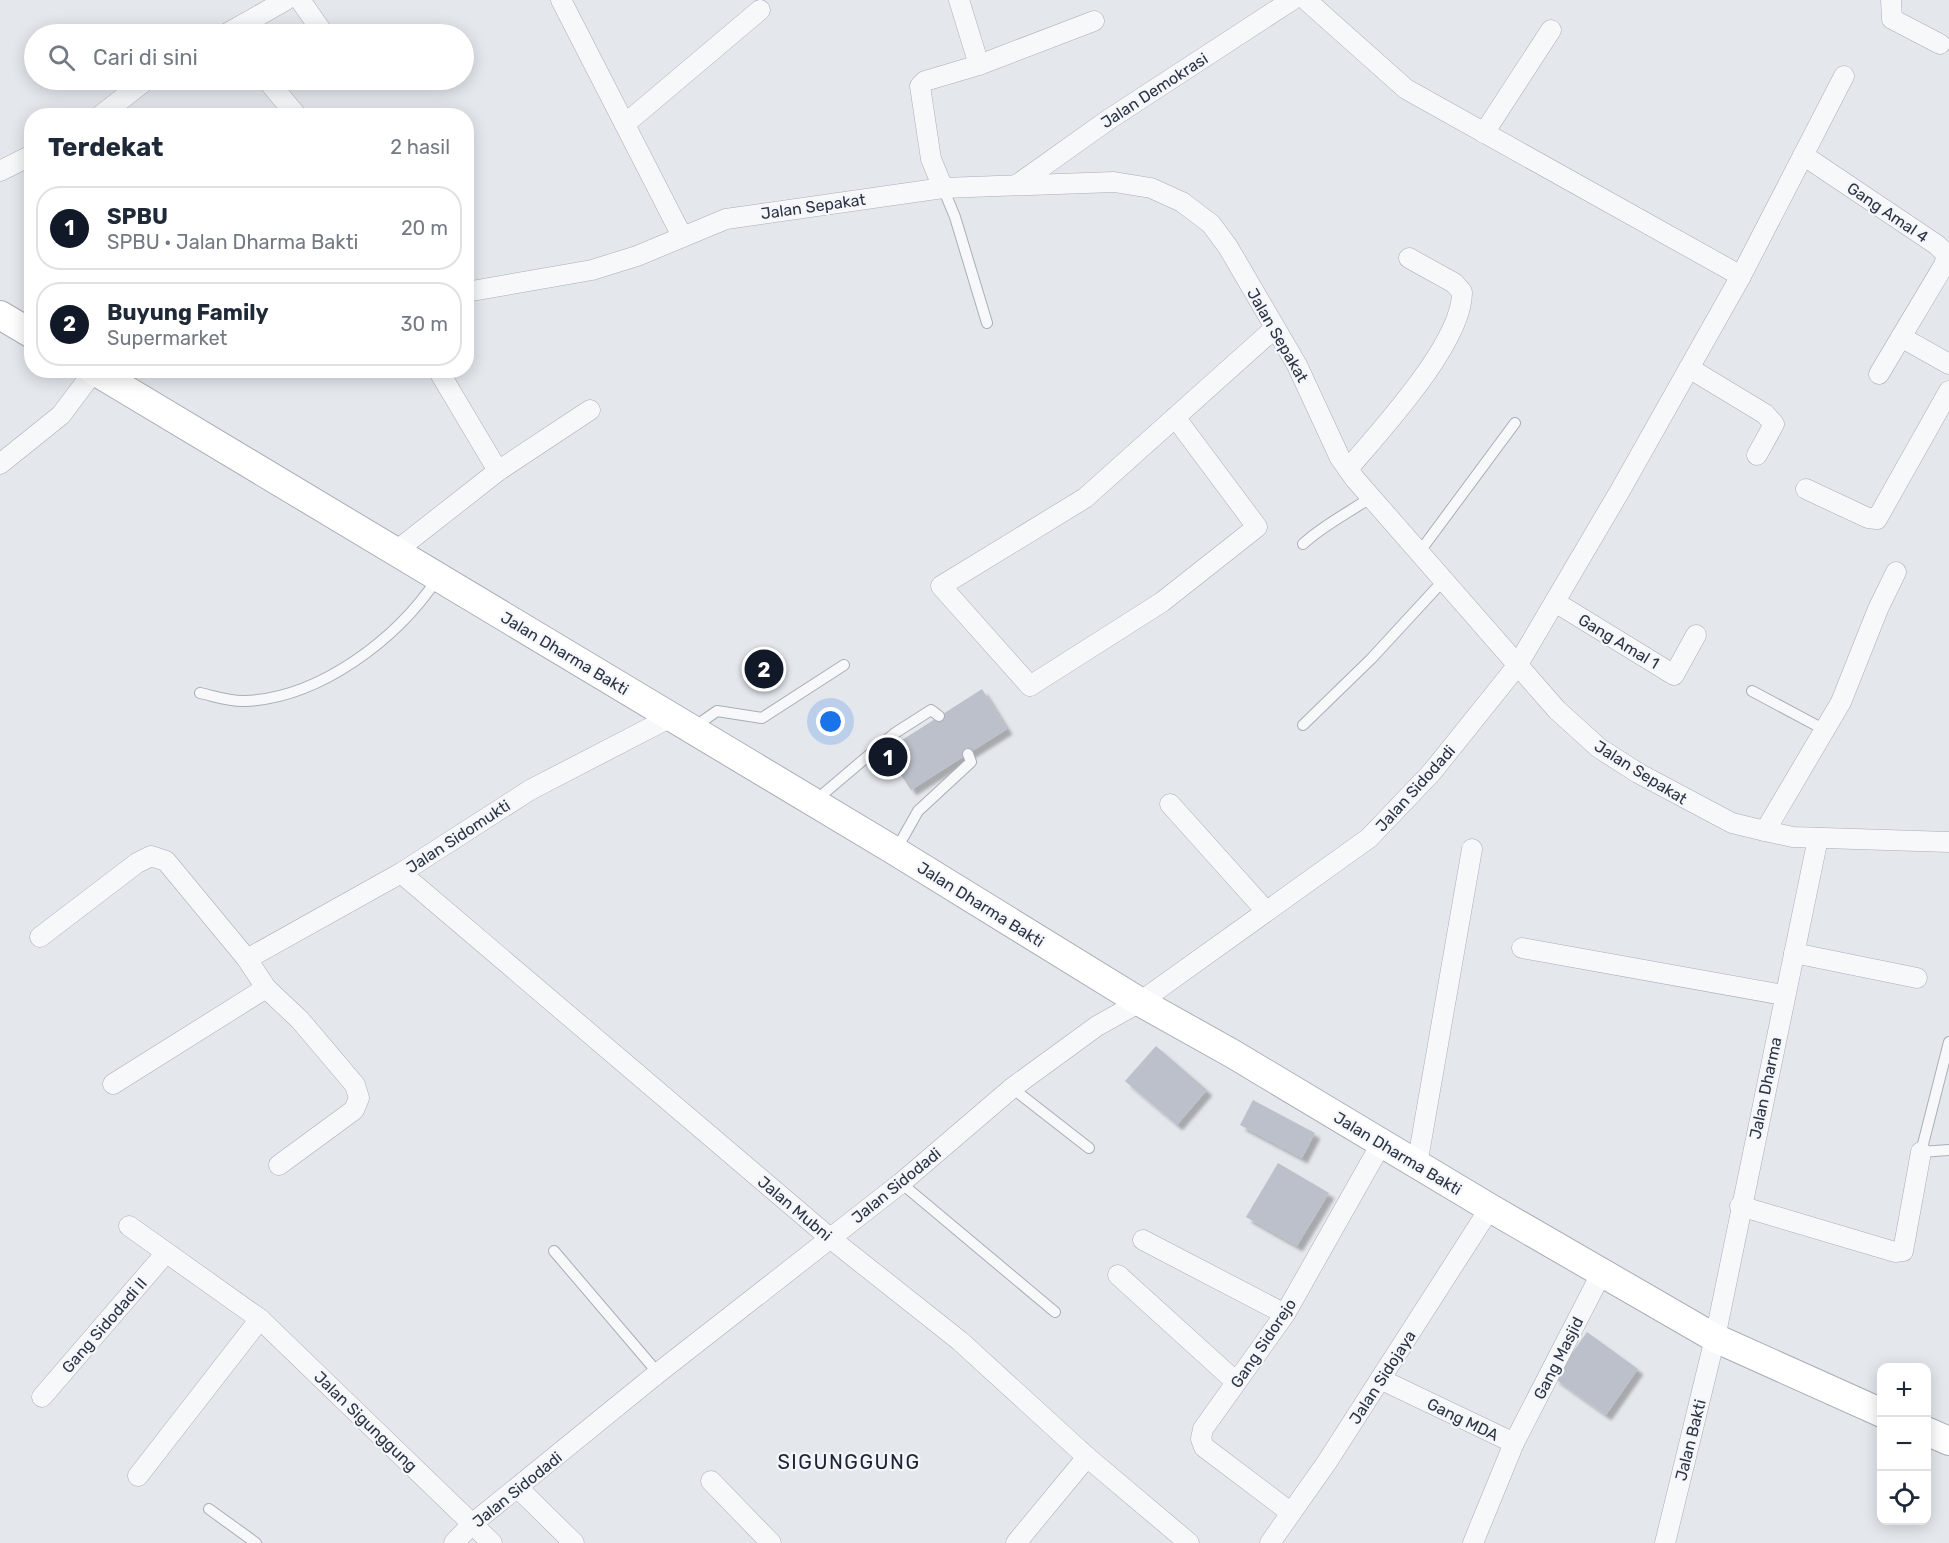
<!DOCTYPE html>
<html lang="id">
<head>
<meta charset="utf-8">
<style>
	:root { --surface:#fff; --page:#f2f2f3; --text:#1f2937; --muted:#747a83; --line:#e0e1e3; --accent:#111827 }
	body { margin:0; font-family:Rubik,sans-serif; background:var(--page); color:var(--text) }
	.controls { position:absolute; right:18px; bottom:18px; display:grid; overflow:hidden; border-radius:12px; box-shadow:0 3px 15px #0003 }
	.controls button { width:54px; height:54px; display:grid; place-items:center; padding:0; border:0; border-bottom:2px solid var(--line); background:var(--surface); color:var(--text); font:30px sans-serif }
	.you { position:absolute; left:831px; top:722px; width:21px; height:21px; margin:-15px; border:4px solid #fff; border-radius:50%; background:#1a73e8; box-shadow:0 0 0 9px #1a73e833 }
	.badge { display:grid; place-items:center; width:39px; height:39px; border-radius:50%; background:var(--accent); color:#fff; font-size:20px; font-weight:700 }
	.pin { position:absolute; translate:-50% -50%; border:3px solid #fff; box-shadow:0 2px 6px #0006 }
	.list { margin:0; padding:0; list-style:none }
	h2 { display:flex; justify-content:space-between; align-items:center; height:78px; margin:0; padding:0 24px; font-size:26px }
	h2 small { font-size:20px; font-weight:400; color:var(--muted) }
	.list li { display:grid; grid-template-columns:39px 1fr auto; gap:18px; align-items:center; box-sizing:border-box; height:84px; margin:0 12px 12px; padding:0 12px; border:2px solid var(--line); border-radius:24px }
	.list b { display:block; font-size:22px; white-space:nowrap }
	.list p { margin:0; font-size:20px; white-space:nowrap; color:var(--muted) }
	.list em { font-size:20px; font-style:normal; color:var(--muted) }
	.icon { flex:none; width:33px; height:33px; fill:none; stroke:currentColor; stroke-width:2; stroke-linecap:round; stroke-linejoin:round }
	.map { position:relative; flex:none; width:1949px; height:1543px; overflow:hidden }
	.search { position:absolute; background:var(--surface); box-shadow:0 3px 15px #0003; left:24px; top:24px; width:450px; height:66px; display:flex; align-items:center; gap:15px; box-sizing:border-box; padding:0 21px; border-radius:33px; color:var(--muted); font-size:22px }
	.panel { position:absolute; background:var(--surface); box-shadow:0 3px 15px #0003; left:24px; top:108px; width:450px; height:270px; border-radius:24px }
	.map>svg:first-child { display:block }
	.building { fill:#bbc0ca; filter:url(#shadow) }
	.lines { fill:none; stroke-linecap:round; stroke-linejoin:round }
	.service-casing { stroke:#a9aeb7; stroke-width:12 }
	.minor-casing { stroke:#a9aeb7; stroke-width:21 }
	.secondary-casing { stroke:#a9aeb7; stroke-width:30 }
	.service { stroke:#f7f8fa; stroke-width:10 }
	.minor { stroke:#f7f8fa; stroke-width:20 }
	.secondary { stroke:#fff; stroke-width:28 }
	.labels { text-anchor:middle; stroke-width:4.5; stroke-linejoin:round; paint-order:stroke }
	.street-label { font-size:16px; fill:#2b3445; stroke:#f4f6f9 }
	.quarter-label { font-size:20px; letter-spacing:1.5px; fill:#1d2536; stroke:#f4f6f9 }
</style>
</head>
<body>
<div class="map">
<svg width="1949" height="1543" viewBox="0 0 1949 1543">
	<defs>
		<filter id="shadow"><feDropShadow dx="5.5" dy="5.5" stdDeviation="1.5" flood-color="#0004"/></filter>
	</defs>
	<rect width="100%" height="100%" fill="#e4e7ec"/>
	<!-- building -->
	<g class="building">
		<polygon points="982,689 1007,729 911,790 885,751"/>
		<polygon points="1156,1046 1207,1090 1177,1125 1125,1081"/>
		<polygon points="1253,1100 1315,1133 1302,1158 1240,1125"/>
		<polygon points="1278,1163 1329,1193 1297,1246 1246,1217"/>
		<polygon points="1587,1332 1638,1369 1606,1415 1554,1378"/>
	</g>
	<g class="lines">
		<!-- service casing -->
		<g class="service-casing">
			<g id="service">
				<polyline points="943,188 955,217 987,323"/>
				<path d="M 1303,544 C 1322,526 1348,513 1370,498"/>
				<polyline points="1418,554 1515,423"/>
				<polyline points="1752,691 1825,730"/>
				<path d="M 200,693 C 214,696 231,702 245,701 C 320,698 397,639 437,579"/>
				<polyline points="1303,725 1371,659 1442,582"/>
				<polyline points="694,727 717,711 762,718 844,665"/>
				<polyline points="816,800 895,733 931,710 939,716"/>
				<polyline points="896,850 918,811 971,762 968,754"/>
				<polyline points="1949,1042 1921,1152 1949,1150"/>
				<polyline points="1012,1088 1089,1148"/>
				<polyline points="901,1183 1055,1312"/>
				<polyline points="554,1251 658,1373"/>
				<polyline points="209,1509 256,1543"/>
			</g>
		</g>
		<!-- minor casing -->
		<g class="minor-casing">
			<g id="minor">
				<polyline points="300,0 324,34"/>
				<polyline points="561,0 682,236"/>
				<polyline points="959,0 979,65"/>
				<polyline points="1306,0 1406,89 1741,276"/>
				<polyline points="1891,0 1892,19 1940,44"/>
				<polyline points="226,34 286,0"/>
				<polyline points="267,80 297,116"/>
				<polyline points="100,116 146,80"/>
				<polyline points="625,124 760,10"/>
				<polyline points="1484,133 1551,30"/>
				<polyline points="1803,155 1937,245 1947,255 1944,265 1879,374"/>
				<polyline points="0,171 32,155"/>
				<polyline points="1018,184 1108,120 1292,0"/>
				<polyline points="943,188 931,159 920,86 925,81 979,65 1094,21"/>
				<polyline points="466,292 592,270 637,256 726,219 943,188 1114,182 1151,188 1182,202 1211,224 1228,247 1297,365 1340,458 1355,479 1557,710 1599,748 1638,773 1732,823 1765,831 1793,837 1949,842"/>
				<polyline points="1901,337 1949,364"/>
				<polyline points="1689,368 1765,414 1774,424 1757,455"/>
				<polyline points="438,370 498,471"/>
				<polyline points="1175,417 1257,527 1162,602 1030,686 941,586 1085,498 1275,328"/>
				<polyline points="0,464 61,415 94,371"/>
				<path d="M 1348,469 C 1381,430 1463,342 1462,292 L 1454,283 L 1409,258"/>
				<polyline points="1806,489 1868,518 1877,519 1949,391"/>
				<polyline points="396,551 498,471 590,410"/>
				<polyline points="1555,602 1674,675 1696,635"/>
				<polyline points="1170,804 1266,911"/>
				<polyline points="1765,831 1841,702 1878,609 1896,572"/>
				<polyline points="401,873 830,1238 960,1341 1087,1457 1189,1543"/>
				<polyline points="40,937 137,863 151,856 166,861 247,959"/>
				<polyline points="1522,948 1783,995"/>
				<polyline points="1794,953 1917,978"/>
				<polyline points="266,988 300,1020 355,1085 359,1098 354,1110 279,1165"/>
				<polyline points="113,1084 266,988 247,959 401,873 530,790 671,717"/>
				<polyline points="1417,1165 1472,849"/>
				<polyline points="1740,1206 1895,1252 1903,1251 1921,1152"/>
				<polyline points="129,1226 260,1319 492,1543"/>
				<polyline points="1143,1240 1285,1314"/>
				<polyline points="1118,1275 1236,1382"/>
				<polyline points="1380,1379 1514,1443 1473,1543"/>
				<polyline points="42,1397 165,1254"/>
				<polyline points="1514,1443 1602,1272"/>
				<polyline points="138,1476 260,1319"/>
				<polyline points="711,1481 771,1543"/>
				<polyline points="518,1488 574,1543"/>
				<polyline points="1290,1512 1204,1447 1201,1439 1203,1429 1285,1314 1381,1144"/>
				<polyline points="454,1543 472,1524 658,1373 901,1183 1012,1088 1097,1026 1140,1002 1369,838 1432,772 1517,666 1621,489 1741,276 1844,76"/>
				<polyline points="1016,1543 1087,1457"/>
				<polyline points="1270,1543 1327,1462 1490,1208"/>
				<polyline points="1665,1543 1715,1338 1818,838"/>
			</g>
		</g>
		<!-- secondary casing -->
		<g class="secondary-casing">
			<g id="secondary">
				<polyline points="0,315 32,334"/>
				<polyline points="93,370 895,851 1140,1002 1233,1054 1490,1208 1715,1338 1882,1413"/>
				<polyline points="1926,1431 1949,1441"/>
			</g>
		</g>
		<!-- service -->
		<use href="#service" class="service"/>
		<!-- minor -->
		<use href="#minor" class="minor"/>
		<!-- secondary -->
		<use href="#secondary" class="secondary"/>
	</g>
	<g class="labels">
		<!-- street labels -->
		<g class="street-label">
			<text transform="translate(1154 90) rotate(-33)" y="6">Jalan Demokrasi</text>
			<text transform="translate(813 206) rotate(-8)" y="6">Jalan Sepakat</text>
			<text transform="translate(1888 212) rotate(34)" y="6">Gang Amal 4</text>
			<text transform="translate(1278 335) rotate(60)" y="6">Jalan Sepakat</text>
			<text transform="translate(1619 641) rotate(31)" y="6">Gang Amal 1</text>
			<text transform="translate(565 653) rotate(31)" y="6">Jalan Dharma Bakti</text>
			<text transform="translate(1641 772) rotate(32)" y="6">Jalan Sepakat</text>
			<text transform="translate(1415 788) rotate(-48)" y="6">Jalan Sidodadi</text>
			<text transform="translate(458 836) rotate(-33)" y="6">Jalan Sidomukti</text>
			<text transform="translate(981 904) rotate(32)" y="6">Jalan Dharma Bakti</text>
			<text transform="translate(1765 1088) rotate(-78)" y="6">Jalan Dharma</text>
			<text transform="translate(1398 1153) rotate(31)" y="6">Jalan Dharma Bakti</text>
			<text transform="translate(896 1185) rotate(-39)" y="6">Jalan Sidodadi</text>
			<text transform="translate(795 1208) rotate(40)" y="6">Jalan Mubni</text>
			<text transform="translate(104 1325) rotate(-49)" y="6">Gang Sidodadi II</text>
			<text transform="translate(1263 1343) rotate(-56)" y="6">Gang Sidorejo</text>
			<text transform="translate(1558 1358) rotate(-63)" y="6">Gang Masjid</text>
			<text transform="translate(1382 1377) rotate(-57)" y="6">Jalan Sidojaya</text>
			<text transform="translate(1463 1419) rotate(26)" y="6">Gang MDA</text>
			<text transform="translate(366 1421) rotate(44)" y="6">Jalan Sigunggung</text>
			<text transform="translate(1690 1440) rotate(-76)" y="6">Jalan Bakti</text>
			<text transform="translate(517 1489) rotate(-39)" y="6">Jalan Sidodadi</text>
		</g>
		<!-- quarter labels -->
		<g class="quarter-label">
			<text x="849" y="1469">SIGUNGGUNG</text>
		</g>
	</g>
</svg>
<div class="controls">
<button>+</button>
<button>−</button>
<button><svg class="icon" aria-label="locate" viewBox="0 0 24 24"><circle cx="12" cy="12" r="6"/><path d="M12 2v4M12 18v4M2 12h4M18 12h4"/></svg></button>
</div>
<div class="you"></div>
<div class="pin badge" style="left:888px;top:757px">1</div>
<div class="pin badge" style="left:764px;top:669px">2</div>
<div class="search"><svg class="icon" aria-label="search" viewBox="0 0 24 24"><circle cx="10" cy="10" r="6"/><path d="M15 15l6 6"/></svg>Cari di sini</div>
<section class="panel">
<h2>Terdekat<small>2 hasil</small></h2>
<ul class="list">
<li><span class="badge">1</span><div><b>SPBU</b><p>SPBU · Jalan Dharma Bakti</p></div><em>20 m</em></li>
<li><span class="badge">2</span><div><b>Buyung Family</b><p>Supermarket</p></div><em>30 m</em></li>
</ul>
</section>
</div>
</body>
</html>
